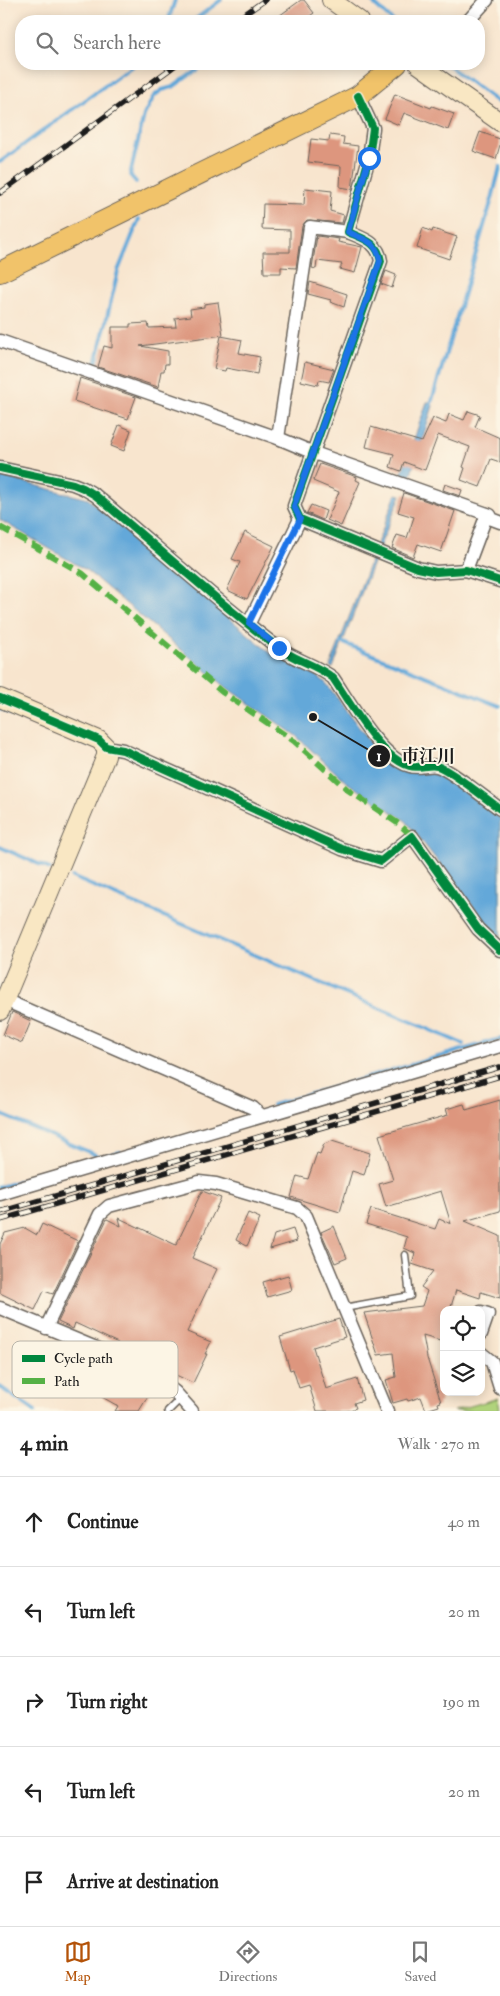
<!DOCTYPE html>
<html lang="en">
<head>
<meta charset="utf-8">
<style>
	:root { --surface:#fff; --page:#f2f2f2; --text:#222; --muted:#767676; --line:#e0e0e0; --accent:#b45309 }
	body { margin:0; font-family:"IM FELL Double Pica","Noto Serif JP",serif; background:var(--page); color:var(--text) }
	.controls { position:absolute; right:15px; bottom:15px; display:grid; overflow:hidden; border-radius:10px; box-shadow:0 2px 12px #0003 }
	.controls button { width:45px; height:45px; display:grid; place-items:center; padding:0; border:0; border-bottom:1px solid var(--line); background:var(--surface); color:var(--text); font:25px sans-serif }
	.stop { position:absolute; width:15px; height:15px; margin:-11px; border:4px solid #1a73e8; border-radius:50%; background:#fff }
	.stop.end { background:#1a73e8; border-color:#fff; box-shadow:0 1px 5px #0008 }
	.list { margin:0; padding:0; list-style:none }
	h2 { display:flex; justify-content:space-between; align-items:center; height:65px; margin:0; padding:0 20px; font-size:21px }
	h2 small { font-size:16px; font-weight:400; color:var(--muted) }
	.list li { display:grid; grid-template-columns:32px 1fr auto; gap:15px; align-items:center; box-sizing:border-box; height:90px; padding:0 20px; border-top:1px solid var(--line) }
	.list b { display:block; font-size:19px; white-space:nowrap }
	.list em { font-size:16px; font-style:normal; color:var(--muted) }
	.icon { flex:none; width:28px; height:28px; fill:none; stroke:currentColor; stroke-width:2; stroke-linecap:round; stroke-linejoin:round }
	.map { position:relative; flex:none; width:500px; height:1411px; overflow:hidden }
	.search { position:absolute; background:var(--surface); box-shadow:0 2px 12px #0003; left:15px; right:15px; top:15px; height:55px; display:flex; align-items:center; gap:12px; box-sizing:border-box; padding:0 18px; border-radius:20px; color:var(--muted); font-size:19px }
	.sheet { height:515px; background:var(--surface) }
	nav { display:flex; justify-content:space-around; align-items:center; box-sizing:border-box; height:70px; border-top:1px solid var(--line); background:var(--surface); font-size:14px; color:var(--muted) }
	nav a { display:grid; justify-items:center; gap:2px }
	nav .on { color:var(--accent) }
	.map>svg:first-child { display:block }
	.green { fill:#b0d37c; stroke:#66784c }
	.water { fill:#64a8d9; stroke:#40627a }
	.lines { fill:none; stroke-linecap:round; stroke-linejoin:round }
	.stream { stroke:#64a8d9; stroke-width:4 }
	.building { fill:#dd967e }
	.lane-casing { stroke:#69625a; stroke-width:9 }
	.street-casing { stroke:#69625a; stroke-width:15 }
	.secondary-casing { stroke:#69625a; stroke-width:20 }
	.primary-casing { stroke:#69625a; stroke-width:22 }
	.lane { stroke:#fff; stroke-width:6 }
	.street { stroke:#fff; stroke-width:12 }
	.secondary { stroke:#f9e7c3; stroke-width:18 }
	.primary { stroke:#f1c36a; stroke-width:20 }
	.rail-casing { stroke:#1c1c1c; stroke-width:5.5 }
	.rail { stroke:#fcf5e5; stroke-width:4; stroke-dasharray:11; stroke-linecap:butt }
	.quiet { stroke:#55b145; stroke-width:6; stroke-dasharray:12 6; stroke-linecap:butt }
	.cycleway-casing { stroke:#fcf5e5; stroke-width:11 }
	.cycleway { stroke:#00873e; stroke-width:8 }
	.route { stroke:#1a73e8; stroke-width:6 }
	.key { fill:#fcf5e5; stroke:#b9b4a9; stroke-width:1 }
	.key-label { font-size:14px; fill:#1c1c1c }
	.leader { fill:none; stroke:#1c1c1c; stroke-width:2 }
	.callout-dot { fill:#1c1c1c; stroke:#fcf5e5; stroke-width:2 }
	.mark-label { font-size:15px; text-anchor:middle; font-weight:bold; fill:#fff }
	.callout-label { font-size:18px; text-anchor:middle; font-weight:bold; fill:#1c1c1c; stroke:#fcf5e5; stroke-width:4; stroke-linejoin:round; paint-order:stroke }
</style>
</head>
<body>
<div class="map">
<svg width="500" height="1411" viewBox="0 0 500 1411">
	<rect width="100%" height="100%" fill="#fcf5e5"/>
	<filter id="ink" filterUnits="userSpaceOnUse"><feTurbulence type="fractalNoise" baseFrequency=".02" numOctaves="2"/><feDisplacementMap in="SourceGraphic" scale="10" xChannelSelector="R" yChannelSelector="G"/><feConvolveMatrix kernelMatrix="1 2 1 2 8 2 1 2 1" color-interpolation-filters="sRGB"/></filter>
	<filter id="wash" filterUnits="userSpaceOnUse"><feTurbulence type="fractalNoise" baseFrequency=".0096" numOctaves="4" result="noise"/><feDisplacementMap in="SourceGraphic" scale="20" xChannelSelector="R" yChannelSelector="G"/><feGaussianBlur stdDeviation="1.12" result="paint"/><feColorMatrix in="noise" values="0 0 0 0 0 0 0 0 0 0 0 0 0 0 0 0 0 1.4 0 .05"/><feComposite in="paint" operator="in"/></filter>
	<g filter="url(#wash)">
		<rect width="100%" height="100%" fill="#f8e5ce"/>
		<!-- green -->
		<polygon class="green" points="498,1398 500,1411 453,1411"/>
		<!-- water -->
		<g class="water">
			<polygon points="427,402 431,402 433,406 409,480 400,478"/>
			<polygon points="0,476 88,499 274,656 317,676 326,683 376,750 404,768 443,776 500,818 500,937 491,929 406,821 346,782 295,735 227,688 86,570 0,520"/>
			<polygon points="396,494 401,495 374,560 333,668 330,667"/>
		</g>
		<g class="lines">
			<!-- stream -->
			<g class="stream">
				<polyline points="370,0 393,21"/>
				<polyline points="168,21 175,0"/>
				<polyline points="193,21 221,0"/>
				<polyline points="446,64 500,104"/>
				<polyline points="0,162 135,64"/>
				<polyline points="136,182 130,175 144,115 154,96 162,90 173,87 205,64"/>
				<polyline points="95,368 118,271 139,219"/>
				<polyline points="430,407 492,199 500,167"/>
				<polyline points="341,642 500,706"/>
				<polyline points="0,709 88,745"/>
				<polyline points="0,847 50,869"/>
				<polyline points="72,877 463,1044"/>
				<polyline points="273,1105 500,1039"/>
				<polyline points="0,1114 101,1157"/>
				<polyline points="0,1187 120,1152"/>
				<polyline points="0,1387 35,1411"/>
				<polyline points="178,1411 179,1410"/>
			</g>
		</g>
		<g id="blocks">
			<!-- building -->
			<g class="building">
				<polygon points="301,0 304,0 314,13 303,21 272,21"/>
				<polygon points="395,94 431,108 432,106 454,114 448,130 404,113 399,125 385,119"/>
				<polygon points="480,132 500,139 500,145 496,159 473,151"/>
				<polygon points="330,135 344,137 343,144 358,146 352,189 340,187 341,166 308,162 311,139 329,141"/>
				<polygon points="305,188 332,191 330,211 344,215 342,223 307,220 302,226 296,268 281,267 281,273 264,273 263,252 290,252 290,230 262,229 263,204 304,205"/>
				<polygon points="423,228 432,232 433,229 457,237 449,259 417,248"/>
				<polygon points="317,236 339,239 338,242 362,247 355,273 340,269 342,264 317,261 316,269 312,268"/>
				<polygon points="386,271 396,275 392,288 381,284"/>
				<polygon points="310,282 347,294 344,307 330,302 331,300 308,294"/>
				<polygon points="218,302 223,335 140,346 168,351 168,364 165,364 164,371 161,371 158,387 98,367 104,346 112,348 112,327 130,327 130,324 148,323 149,328 176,327 175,318 191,316 190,309 204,307 204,304"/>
				<polygon points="221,336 242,340 239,353 260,357 257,374 226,368 225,371 214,369"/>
				<polygon points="305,362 334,369 329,382 319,380 318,385 301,381"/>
				<polygon points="80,378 136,397 128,419 74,401"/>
				<polygon points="468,411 480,415 475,427 500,438 500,462 491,459 480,487 461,480 465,468 463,467 470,447 438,435 425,470 404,462 401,471 390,467 394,454 366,447 371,427 422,442 433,418 446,423 449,414 464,420"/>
				<polygon points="119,425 131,430 124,451 111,446"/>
				<polygon points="320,464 357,477 356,480 360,482 341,526 327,520 339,492 313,481"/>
				<polygon points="445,484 462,490 460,496 443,490"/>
				<polygon points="404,493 455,511 441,552 418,544 413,557 392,548 397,535 407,538 414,517 398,512"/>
				<polygon points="311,505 326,511 323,520 307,513"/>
				<polygon points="245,532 274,546 247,599 227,590 240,562 232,559"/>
				<polygon points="12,1012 31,1021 22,1043 3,1035"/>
				<polygon points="500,1100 500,1211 465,1221 500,1236 500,1298 481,1292 480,1298 456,1290 450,1310 444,1310 444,1328 440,1341 423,1336 427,1358 441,1402 438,1403 439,1406 426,1410 421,1397 408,1401 407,1399 393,1403 386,1380 396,1377 393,1353 378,1355 364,1313 422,1306 427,1291 421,1287 433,1271 412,1264 415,1253 404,1248 407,1237 366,1224 371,1209 435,1229 439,1219 451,1224 441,1191 386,1207 379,1184 393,1180 379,1135 448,1115 446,1109 464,1104 466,1110"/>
				<polygon points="332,1141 370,1153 364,1175 352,1171 340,1212 291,1197 297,1176 308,1179 317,1153 320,1154 324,1144"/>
				<polygon points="202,1191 221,1198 192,1258 217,1269 187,1332 211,1342 205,1354 207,1354 193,1383 116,1347 118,1343 75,1323 73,1329 58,1322 107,1219 121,1226 119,1218 176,1245"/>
				<polygon points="248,1213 260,1218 247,1246 236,1240"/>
				<polygon points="42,1224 78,1241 53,1294 44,1291 35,1310 0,1293 0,1244 5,1233 25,1228 37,1235"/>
				<polygon points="334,1226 347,1258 335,1263 321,1232"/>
				<polygon points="293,1229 297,1241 270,1249 274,1235"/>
				<polygon points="288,1275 292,1290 267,1297 263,1282"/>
				<polygon points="339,1319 345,1337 313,1347 326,1389 357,1379 363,1400 354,1403 356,1408 347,1411 317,1411 309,1385 299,1388 293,1369 290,1370 280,1337"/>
				<polygon points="74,1355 102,1365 150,1393 139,1411 115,1411 118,1406 102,1397 104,1393 69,1380 72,1372 68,1371"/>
			</g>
		</g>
	</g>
	<g filter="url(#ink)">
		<use href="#blocks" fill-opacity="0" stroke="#69625a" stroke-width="1"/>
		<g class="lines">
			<!-- lane casing -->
			<g class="lane-casing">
				<g id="lane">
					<polyline points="344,1308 410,1296 405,1255"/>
					<polyline points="168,1411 181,1398"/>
				</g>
			</g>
			<!-- street casing -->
			<g class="street-casing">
				<g id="street">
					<polyline points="468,21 487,0"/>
					<path d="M 358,96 L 373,128 L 369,158 L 348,232 C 364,239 378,242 381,261 L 294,506 L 300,519 L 418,568 L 436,572 L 466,570 L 500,581"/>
					<polyline points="0,341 278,438 314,453 490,515 492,519 500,522"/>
					<polyline points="278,438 310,227 348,232"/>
					<path d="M 0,468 L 73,484 L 83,488 L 95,495 C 156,546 214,599 277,647 C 294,660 317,665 333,678 C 350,703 381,759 410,766 C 418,769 428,764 437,766 C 451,770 486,799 500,809"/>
					<polyline points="466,570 487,514"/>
					<polyline points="249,623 300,519"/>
					<polyline points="106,747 123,750 342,849 381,861 412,836 478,929 500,950"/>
					<polyline points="0,998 253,1108 262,1116"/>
					<polyline points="0,1194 500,1046"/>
					<polyline points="0,1308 113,1355 151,1374 175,1392 192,1411"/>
					<polyline points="481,1312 488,1314 481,1334"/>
					<polyline points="46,1328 100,1214 109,1206 199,1182 216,1184 297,1208 306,1216 387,1411"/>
					<polyline points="481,1353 492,1362 500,1388"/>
				</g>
			</g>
			<!-- secondary casing -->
			<g class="secondary-casing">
				<g id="secondary">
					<polyline points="331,0 360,21"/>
					<polyline points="418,64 500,122"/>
					<polyline points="0,698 99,740 106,747 106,756 0,1011"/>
				</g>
			</g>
			<!-- primary casing -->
			<g class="primary-casing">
				<polyline id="primary" points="0,272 358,96 397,64"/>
			</g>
			<!-- lane -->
			<use href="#lane" class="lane"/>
			<!-- street -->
			<use href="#street" class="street"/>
			<!-- secondary -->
			<use href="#secondary" class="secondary"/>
			<!-- primary -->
			<use href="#primary" class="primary"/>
			<!-- rail casing -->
			<g class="rail-casing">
				<g id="rail">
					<polyline points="235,21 265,0"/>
					<polyline points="0,193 177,64"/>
					<polyline points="0,1212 500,1067"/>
					<polyline points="0,1220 500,1076"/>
				</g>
			</g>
			<!-- rail -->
			<use href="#rail" class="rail"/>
			<!-- quiet -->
			<polyline class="quiet" points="0,527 82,573 222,692 294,741 348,790 399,824 412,836"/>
			<!-- cycleway casing -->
			<g class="cycleway-casing">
				<g id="cycleway">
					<path d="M 358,96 L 373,128 L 369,158 L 348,232 C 364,239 378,242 381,261 L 294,506 L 300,519 L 418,568 L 436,572 L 466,570 L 500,581"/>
					<path d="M 0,468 L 73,484 L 83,488 L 95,495 C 156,546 214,599 277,647 C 294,660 317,665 333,678 C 350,703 381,759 410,766 C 418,769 428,764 437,766 C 451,770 486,799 500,809"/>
					<polyline points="0,698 99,740 106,747 123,750 342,849 381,861 412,836 478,929 500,950"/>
				</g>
			</g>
			<!-- cycleway -->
			<use href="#cycleway" class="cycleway"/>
		</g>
	</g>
	<g class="lines" filter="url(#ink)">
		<!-- route -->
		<path class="route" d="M 279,648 L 249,623 L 300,519 L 294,506 L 380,261 C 377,241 365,240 348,232 L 369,158"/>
	</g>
	<!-- legend -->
	<rect x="12" y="1341" width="166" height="57" rx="8" class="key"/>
	<rect x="22" y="1355" width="23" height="7" fill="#00873e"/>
	<rect x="22" y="1378" width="23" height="6" fill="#55b145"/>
	<g class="key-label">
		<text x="54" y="1363">Cycle path</text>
		<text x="54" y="1386">Path</text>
	</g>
	<!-- callouts -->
	<path class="leader" d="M313 717L379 756"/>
	<g class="callout-dot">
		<circle cx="313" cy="717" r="5"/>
		<circle cx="379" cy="756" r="12"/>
	</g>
	<g class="mark-label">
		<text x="379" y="761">1</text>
	</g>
	<g class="callout-label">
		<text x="428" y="762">市江川</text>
	</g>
</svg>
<div class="controls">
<button><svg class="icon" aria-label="locate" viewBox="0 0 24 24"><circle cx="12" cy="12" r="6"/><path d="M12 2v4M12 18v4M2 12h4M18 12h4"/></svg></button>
<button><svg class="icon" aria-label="layers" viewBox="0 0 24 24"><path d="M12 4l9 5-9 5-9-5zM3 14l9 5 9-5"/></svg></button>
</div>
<div class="stop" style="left:369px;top:158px"></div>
<div class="stop end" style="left:279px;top:648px"></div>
<div class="search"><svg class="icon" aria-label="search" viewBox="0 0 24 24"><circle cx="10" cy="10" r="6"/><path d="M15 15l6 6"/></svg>Search here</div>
</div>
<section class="sheet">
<h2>4 min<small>Walk · 270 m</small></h2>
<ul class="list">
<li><svg class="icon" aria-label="ahead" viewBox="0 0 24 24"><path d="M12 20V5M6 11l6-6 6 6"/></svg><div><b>Continue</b></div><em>40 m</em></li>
<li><svg class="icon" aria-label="left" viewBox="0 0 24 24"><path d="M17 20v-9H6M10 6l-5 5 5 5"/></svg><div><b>Turn left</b></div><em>20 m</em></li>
<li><svg class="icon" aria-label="right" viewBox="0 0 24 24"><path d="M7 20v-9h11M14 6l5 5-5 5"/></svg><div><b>Turn right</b></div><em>190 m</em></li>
<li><svg class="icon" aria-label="left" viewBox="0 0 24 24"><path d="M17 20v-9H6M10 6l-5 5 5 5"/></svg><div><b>Turn left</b></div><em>20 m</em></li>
<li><svg class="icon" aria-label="arrive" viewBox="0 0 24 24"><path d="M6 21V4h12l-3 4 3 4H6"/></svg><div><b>Arrive at destination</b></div></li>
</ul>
</section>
<nav>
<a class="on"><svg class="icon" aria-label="map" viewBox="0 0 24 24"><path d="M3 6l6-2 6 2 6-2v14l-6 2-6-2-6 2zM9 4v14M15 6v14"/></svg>Map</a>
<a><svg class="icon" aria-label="directions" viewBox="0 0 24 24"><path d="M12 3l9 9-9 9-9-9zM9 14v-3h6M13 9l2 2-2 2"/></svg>Directions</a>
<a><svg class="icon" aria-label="saved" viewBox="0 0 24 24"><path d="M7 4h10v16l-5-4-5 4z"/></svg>Saved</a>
</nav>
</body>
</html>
